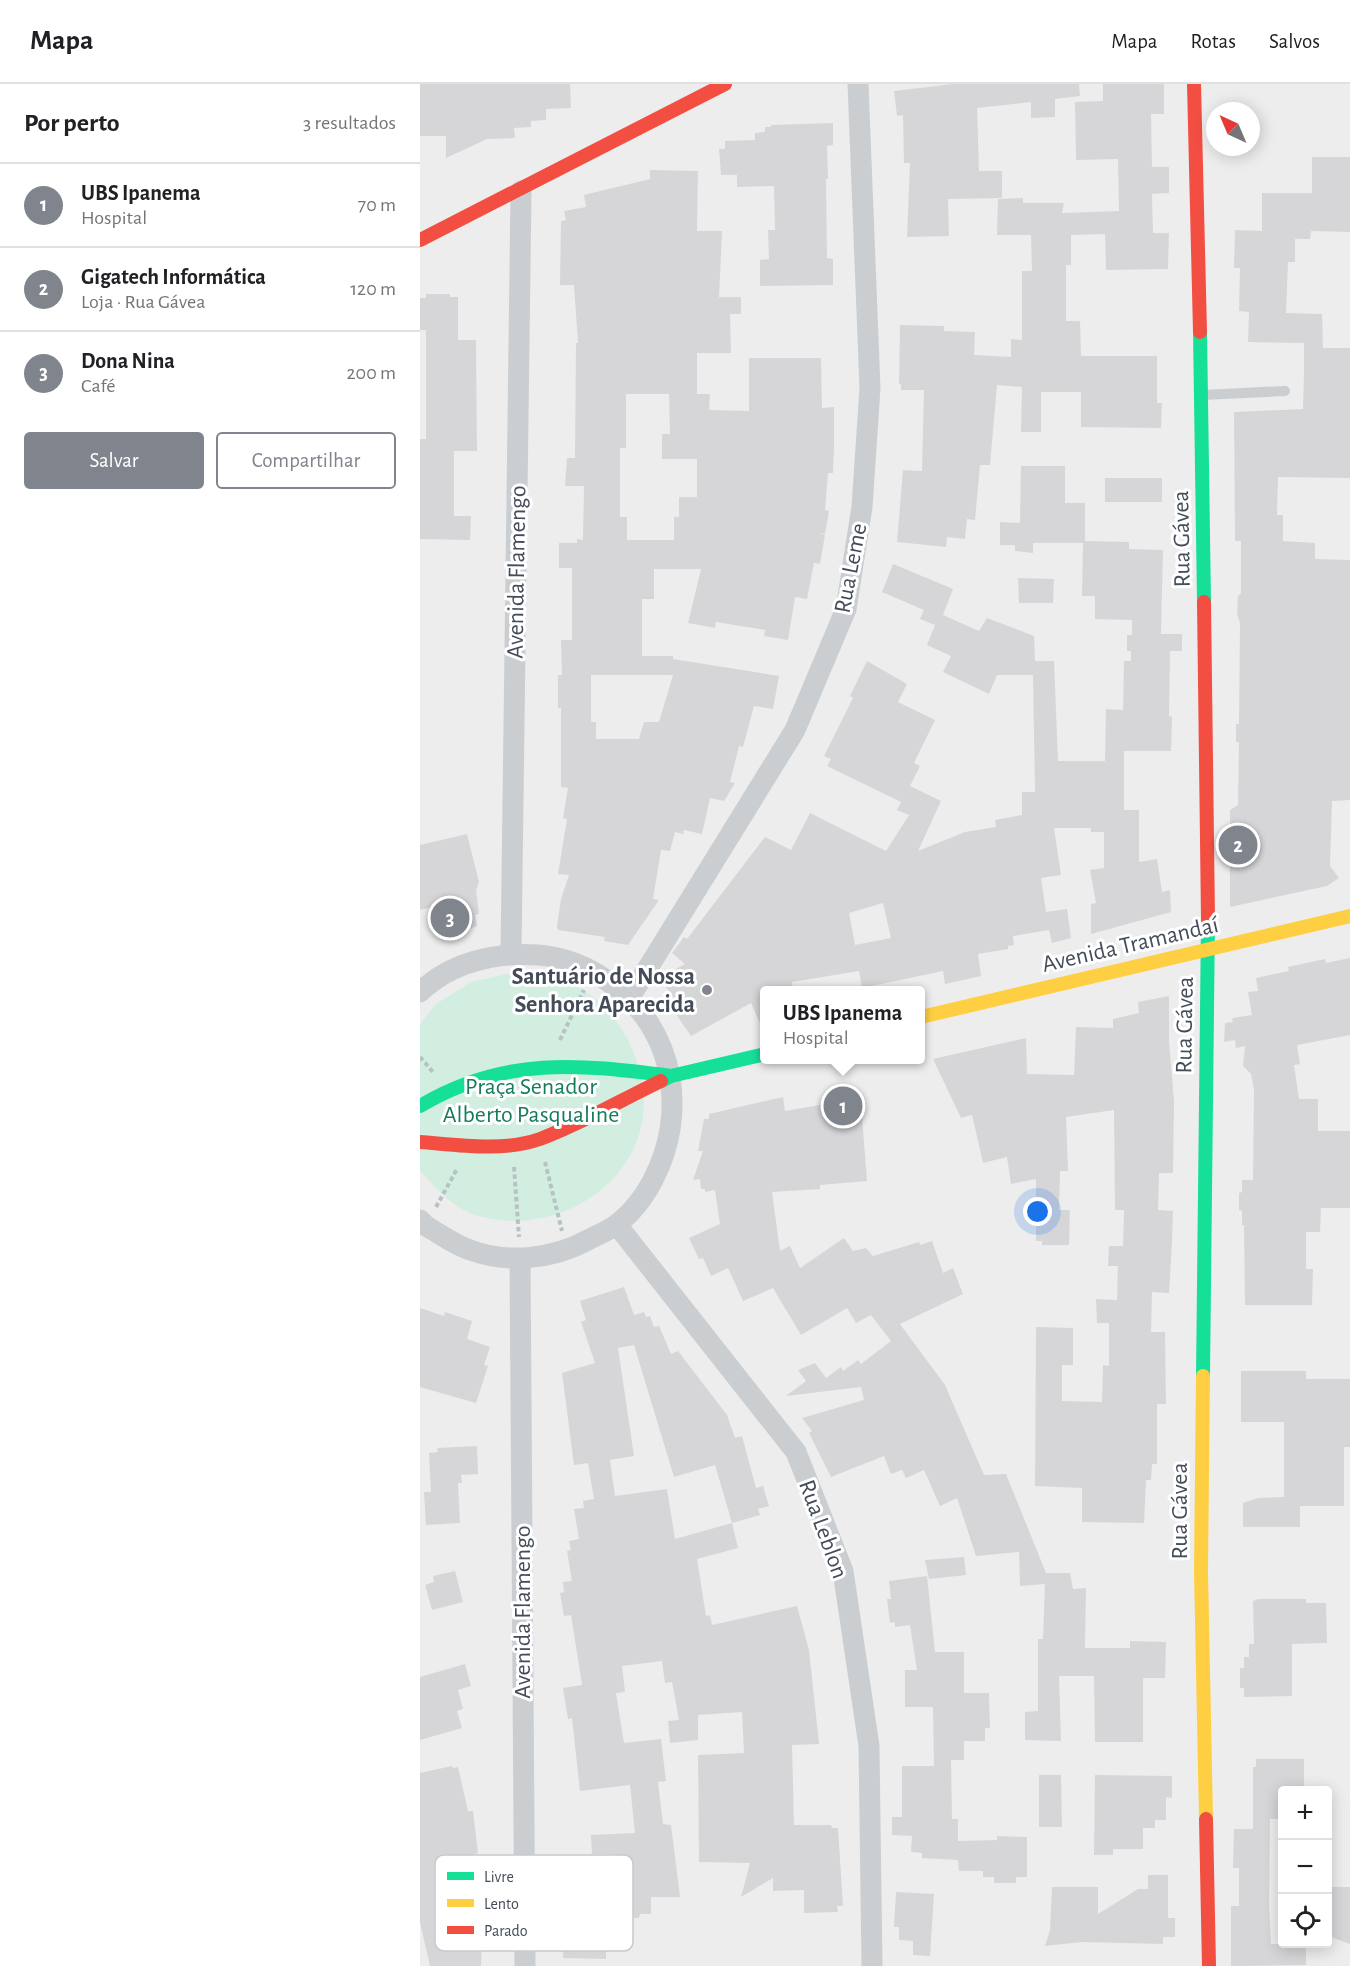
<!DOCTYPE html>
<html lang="pt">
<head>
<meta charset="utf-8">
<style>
	:root { --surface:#fff; --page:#f2f2f2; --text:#202124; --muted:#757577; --line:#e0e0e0; --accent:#80848d }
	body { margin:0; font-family:"Alegreya Sans",sans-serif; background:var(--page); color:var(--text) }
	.controls { position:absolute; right:18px; bottom:18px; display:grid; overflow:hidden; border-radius:6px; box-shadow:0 3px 15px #0003 }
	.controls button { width:54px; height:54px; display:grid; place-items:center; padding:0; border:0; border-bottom:2px solid var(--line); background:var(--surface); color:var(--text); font:30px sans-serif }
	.compass { position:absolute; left:786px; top:18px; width:54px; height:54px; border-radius:50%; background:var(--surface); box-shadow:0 3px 15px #0003; rotate:316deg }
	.you { position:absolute; left:618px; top:1128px; width:21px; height:21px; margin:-15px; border:4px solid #fff; border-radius:50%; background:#1a73e8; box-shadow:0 0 0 9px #1a73e833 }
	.badge { display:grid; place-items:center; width:39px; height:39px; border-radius:50%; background:var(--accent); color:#fff; font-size:20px; font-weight:700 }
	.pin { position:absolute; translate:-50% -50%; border:3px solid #fff; box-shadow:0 2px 6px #0006 }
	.popup { position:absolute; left:340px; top:902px; width:165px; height:78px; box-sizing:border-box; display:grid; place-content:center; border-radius:6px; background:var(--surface); filter:drop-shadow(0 2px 4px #0005); font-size:20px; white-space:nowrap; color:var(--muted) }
	.popup b { font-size:22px; color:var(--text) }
	.popup::after { content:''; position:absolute; left:50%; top:100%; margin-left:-12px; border:12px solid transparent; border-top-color:var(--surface) }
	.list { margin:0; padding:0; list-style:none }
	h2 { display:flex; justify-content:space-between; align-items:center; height:78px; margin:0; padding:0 24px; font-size:26px }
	h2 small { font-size:20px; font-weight:400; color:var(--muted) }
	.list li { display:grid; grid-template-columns:39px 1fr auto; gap:18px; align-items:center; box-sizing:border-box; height:84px; padding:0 24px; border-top:2px solid var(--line) }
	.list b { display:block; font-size:22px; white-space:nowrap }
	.list p { margin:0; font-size:20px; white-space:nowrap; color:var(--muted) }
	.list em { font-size:20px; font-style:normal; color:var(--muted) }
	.actions { display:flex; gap:12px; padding:18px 24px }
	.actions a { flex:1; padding:14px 0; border:2px solid var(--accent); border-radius:6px; text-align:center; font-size:21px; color:var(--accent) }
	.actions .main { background:var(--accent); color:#fff }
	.icon { flex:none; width:33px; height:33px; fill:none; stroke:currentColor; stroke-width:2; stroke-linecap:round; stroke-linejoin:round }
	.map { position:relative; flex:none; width:930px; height:1882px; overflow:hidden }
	header { display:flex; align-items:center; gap:36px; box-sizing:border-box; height:84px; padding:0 30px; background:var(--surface); border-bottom:2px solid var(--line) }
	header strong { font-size:28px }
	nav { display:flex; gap:33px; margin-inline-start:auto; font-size:21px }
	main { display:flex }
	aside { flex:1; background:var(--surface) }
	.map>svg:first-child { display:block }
	.green { fill:#d1eee1 }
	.building { fill:#d6d6d9; fill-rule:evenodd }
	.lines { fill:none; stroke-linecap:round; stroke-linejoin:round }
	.path { stroke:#b7c2c2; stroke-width:4; stroke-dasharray:4.5 3; stroke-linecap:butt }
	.lane { stroke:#cbced1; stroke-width:10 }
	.street { stroke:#cbced1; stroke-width:21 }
	.fast { stroke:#16e098; stroke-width:14 }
	.slow { stroke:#ffcf43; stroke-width:14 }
	.jam { stroke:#f24e42; stroke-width:14 }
	.poi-dot { fill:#80848d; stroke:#fff; stroke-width:2 }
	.labels { text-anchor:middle; stroke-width:6; stroke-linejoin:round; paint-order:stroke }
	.street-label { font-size:24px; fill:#444c5a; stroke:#fff }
	.poi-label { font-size:24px; font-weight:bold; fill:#444c5a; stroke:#fff; text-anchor:end }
	.park-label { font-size:24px; fill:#157c5a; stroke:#fff }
	.key { fill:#fff; stroke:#c7c9ce; stroke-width:1.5 }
	.key-label { font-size:16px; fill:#444c5a }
</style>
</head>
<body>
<header>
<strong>Mapa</strong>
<nav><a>Mapa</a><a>Rotas</a><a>Salvos</a></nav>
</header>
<main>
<aside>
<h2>Por perto<small>3 resultados</small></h2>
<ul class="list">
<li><span class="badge">1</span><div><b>UBS Ipanema</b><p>Hospital</p></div><em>70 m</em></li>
<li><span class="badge">2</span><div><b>Gigatech Informática</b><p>Loja · Rua Gávea</p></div><em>120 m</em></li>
<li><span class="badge">3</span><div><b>Dona Nina</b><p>Café</p></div><em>200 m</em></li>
</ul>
<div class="actions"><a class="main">Salvar</a><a>Compartilhar</a></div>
</aside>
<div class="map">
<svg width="930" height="1882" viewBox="0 0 930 1882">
	<rect width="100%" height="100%" fill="#eeeded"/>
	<!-- green -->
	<path class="green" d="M 91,889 C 116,891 144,892 165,907 C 209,938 235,998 219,1051 C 197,1119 117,1152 52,1130 C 31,1122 15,1103 0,1087 L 0,940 L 16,920 L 51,898 Z"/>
	<!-- building -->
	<g class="building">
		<polygon points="0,0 150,0 151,24 126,25 126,36 111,37 111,43 94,44 95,54 67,55 26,74 26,52 0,52"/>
		<polygon points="533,0 659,0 660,12 635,15 635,33 611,34 611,18 557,24 559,87 582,87 582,114 528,115 529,152 487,153 490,79 484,79 483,31 477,32 474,7"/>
		<polygon points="683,0 744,0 744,30 731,30 732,83 749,83 749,109 732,110 733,149 749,149 748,185 686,186 685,150 651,151 651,181 646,181 646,237 660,237 661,272 737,272 737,319 742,319 741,344 661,343 661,308 621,308 621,348 601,348 602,303 577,301 570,381 560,381 555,436 547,435 545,455 527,453 526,463 477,458 483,386 502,387 504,306 481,306 481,300 479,300 480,241 524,242 524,247 555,248 554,271 591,273 591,255 602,256 602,187 612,187 611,151 577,151 578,115 603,114 603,119 644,119 642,129 699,127 698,75 656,76 655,18 683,17"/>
		<polygon points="413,39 413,61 407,62 408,95 406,95 407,174 413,175 413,201 340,202 340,176 349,175 348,146 355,146 354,102 317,103 317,91 301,91 299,65 305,65 305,57 335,56 335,49 345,48 345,43 351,43 351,41"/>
		<polygon points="892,73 930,73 930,148 891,147 890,155 875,155 875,178 868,178 866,229 902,230 903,264 930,264 930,394 858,393 857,431 863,431 863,457 895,459 895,475 930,476 930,716 912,717 910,782 919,794 907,802 810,823 810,726 818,721 819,658 816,658 816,640 819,640 820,540 817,529 818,512 821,509 821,457 815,457 814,328 883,325 884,287 884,259 828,258 829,228 819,227 820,184 814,184 815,146 842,147 842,109 892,109"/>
		<path d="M 230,86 L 278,87 L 277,147 L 302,147 L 299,213 L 321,213 L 321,230 L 310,230 L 311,269 L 277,269 L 277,310 L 290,310 L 289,326 L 329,327 L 329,274 L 401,274 L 402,324 L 414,323 L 414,361 L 413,389 L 408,389 L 405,426 L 409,427 L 405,450 L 399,449 L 405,451 L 400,480 L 394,479 L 387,515 L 375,513 L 368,556 L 344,552 L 345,546 L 296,538 L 295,544 L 268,539 L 281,485 L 234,485 L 234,515 L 222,515 L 222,572 L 253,572 L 253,575 L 359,592 L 353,625 L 334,622 L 323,663 L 319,662 L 310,698 L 315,699 L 304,717 L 290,714 L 282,750 L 264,746 L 263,750 L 255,748 L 250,767 L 241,766 L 233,815 L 239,816 L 208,861 L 184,857 L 185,853 L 138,846 L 137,842 L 141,815 L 149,791 L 138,790 L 147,735 L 143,734 L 148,704 L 141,703 L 141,624 L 138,624 L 138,591 L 142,591 L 141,556 L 152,556 L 152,484 L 139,484 L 139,459 L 157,459 L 157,455 L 163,456 L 164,402 L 145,402 L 147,374 L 155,374 L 156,259 L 158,259 L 154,201 L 140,201 L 141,137 L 146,136 L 144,127 L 166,123 L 164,111 L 230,95 ZM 206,310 L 249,310 L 250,350 L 242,350 L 242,375 L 277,375 L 277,413 L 259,413 L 259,433 L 254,433 L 254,456 L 207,456 L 207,433 L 200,433 L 200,364 L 206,364 ZM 171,591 L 253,591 L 239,638 L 224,638 L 219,655 L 176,655 L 176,638 L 171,638 Z"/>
		<polygon points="6,210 30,210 30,213 38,213 38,256 56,256 57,367 34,367 34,432 51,432 50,456 0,455 0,355 6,355 6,246 0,246 0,214 6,214"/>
		<path d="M 601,382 L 645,382 L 645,419 L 665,419 L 665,457 L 709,458 L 709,465 L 743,466 L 741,550 L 762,550 L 762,567 L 750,567 L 749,632 L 752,633 L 751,667 L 704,667 L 704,726 L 719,726 L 719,778 L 737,775 L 742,808 L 750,806 L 751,828 L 671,850 L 671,820 L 676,819 L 670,786 L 684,784 L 684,748 L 671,748 L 671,744 L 634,744 L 641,791 L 621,794 L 626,828 L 647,825 L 651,854 L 632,859 L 629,846 L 593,852 L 594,861 L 588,862 L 588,865 L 558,870 L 561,892 L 525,900 L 523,887 L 442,904 L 439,887 L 372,898 L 373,906 L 345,906 L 345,951 L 331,919 L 271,952 L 249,920 L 255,916 L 244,900 L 250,896 L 247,890 L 265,880 L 252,869 L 264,853 L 267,855 L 345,753 L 371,766 L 390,729 L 466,767 L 489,731 L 477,726 L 481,718 L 407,682 L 411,675 L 404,672 L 433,614 L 430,612 L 447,577 L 487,600 L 478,618 L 515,636 L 494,679 L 500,682 L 490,702 L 521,717 L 498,767 L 545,748 L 576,743 L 575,736 L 602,731 L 602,708 L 615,708 L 613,591 L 577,591 L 569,610 L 523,588 L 531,572 L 507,561 L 515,541 L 500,535 L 504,526 L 462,508 L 473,480 L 533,505 L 523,531 L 559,547 L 567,534 L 614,552 L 615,577 L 634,577 L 638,677 L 685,677 L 686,625 L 703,626 L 704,577 L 711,577 L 711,567 L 707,567 L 707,551 L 712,551 L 712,536 L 675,535 L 675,512 L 662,512 L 663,459 L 613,459 L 613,469 L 595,467 L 595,461 L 580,461 L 580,438 L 600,439 ZM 463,819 L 471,854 L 435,861 L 429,829 Z"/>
		<rect x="685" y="394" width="57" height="24"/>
		<polygon points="598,494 634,495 633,519 599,519"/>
		<polygon points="47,750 59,798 56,806 59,830 55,831 57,842 21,856 14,823 0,826 0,761"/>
		<polygon points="930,874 930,951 877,961 880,980 874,981 879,1015 898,1015 898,1047 930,1047 930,1124 901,1124 900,1148 886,1148 886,1185 893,1185 892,1221 825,1221 824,1141 822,1141 822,1127 819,1126 819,1109 822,1108 822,1096 833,1096 834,1006 831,990 823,982 825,962 816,964 815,956 804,958 805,939 813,938 812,934 832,931 828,908 838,907 836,894 869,887 868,883 905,875 906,879"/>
		<polygon points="749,912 749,957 754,1018 753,1089 739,1089 738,1126 753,1127 752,1158 749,1209 732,1208 731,1248 745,1248 746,1320 737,1320 737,1380 732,1380 731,1396 726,1396 724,1439 662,1438 662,1404 615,1402 616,1243 653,1244 653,1281 642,1281 642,1317 682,1318 683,1281 689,1282 689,1239 677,1239 676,1215 697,1216 698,1182 688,1182 689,1162 703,1162 704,1126 695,1126 694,1026 646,1033 648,1087 640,1087 639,1126 650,1126 649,1161 622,1161 622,1157 616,1157 616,1095 591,1100 587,1073 563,1079 552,1031 541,1034 513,975 606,954 607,990 654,991 656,943 693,944 693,935 719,929 718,918"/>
		<polygon points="440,1006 447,1097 400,1101 400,1105 352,1108 360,1167 370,1162 380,1184 424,1154 433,1167 446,1164 453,1172 499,1158 500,1161 512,1157 523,1189 533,1184 543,1210 480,1240 525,1301 564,1391 586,1390 626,1489 650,1489 653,1505 666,1504 665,1564 710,1564 710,1557 746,1558 745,1594 723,1594 723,1658 675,1658 674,1592 639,1592 641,1657 605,1656 605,1628 618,1627 618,1555 623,1555 625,1500 600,1502 599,1468 556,1472 537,1414 520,1422 504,1386 486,1394 482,1386 471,1390 464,1372 411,1393 389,1349 392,1347 382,1334 444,1316 441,1303 366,1312 386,1297 378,1286 395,1279 406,1294 421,1283 423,1287 438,1276 441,1280 471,1257 451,1231 436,1239 427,1224 381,1251 353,1204 323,1217 308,1184 291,1192 283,1174 279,1175 269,1154 300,1140 295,1106 285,1108 285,1105 281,1105 280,1095 273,1096 283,1067 278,1067 284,1035 289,1035 289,1030 363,1013 365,1027 405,1020 404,1009"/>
		<polygon points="204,1203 214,1231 224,1228 226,1233 230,1232 234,1243 239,1242 251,1270 258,1267 307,1331 315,1354 322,1352 336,1404 343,1402 349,1422 338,1425 340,1431 312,1439 295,1381 254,1393 214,1261 198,1264 214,1372 190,1376 195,1412 247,1405 255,1455 312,1439 318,1464 277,1475 286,1532 290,1531 292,1541 377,1522 389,1566 399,1660 372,1661 374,1741 411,1741 412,1744 418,1744 423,1822 417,1822 418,1828 384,1829 384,1806 353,1807 353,1794 321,1813 330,1779 279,1778 278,1671 324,1669 322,1628 278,1631 278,1656 250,1659 248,1637 259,1636 252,1598 245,1599 242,1577 202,1582 205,1608 196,1609 204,1659 241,1655 246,1697 238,1698 243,1740 251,1741 260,1813 231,1813 231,1830 220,1830 219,1834 190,1833 192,1770 172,1770 171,1751 215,1749 210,1701 160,1707 152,1634 148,1635 143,1604 162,1601 151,1531 144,1532 140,1509 144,1508 143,1498 152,1497 147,1467 151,1466 149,1457 159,1455 154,1425 164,1424 163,1417 174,1415 168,1379 154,1381 142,1289 175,1279 161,1238 166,1236 160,1217"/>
		<polygon points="0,1224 24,1232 25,1228 52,1237 47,1255 70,1263 64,1281 68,1282 56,1319 0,1303"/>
		<polygon points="821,1287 886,1287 886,1295 930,1295 930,1363 924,1363 924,1422 880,1422 880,1443 823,1443 823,1419 838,1414 864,1413 864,1338 821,1338"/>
		<polygon points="57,1362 58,1390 41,1391 42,1399 38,1399 40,1439 6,1441 4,1408 11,1408 9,1369 18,1368 17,1364"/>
		<polygon points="544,1473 546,1491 509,1495 505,1476"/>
		<polygon points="35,1487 43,1518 12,1526 5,1501 14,1498 13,1492"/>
		<polygon points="507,1492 515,1568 544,1568 544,1609 569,1609 570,1644 565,1644 565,1657 544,1657 544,1676 531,1676 532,1735 538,1735 538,1757 577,1756 577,1752 607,1753 607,1793 596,1793 596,1799 574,1799 574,1793 563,1793 563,1787 539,1787 538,1776 502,1774 502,1769 491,1768 492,1752 472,1751 472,1733 482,1733 482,1682 514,1682 513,1623 485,1623 485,1586 497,1586 490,1541 475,1543 475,1538 470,1539 467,1515 471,1515 469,1497"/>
		<polygon points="838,1515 886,1515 886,1519 906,1519 907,1559 872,1560 872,1612 824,1613 824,1604 820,1604 820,1584 824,1584 824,1573 829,1573 829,1560 834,1560 833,1517"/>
		<polygon points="45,1580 51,1602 38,1606 43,1625 37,1627 42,1644 0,1656 0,1593"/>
		<polygon points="836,1675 884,1675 884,1707 862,1707 862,1735 850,1735 849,1822 851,1860 886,1860 886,1881 811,1882 811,1822 819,1822 819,1784 813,1784 814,1745 833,1745 833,1683 836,1683"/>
		<polygon points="32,1682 33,1684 38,1683 48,1727 53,1727 58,1769 54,1770 62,1801 51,1804 62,1846 61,1882 10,1882 0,1838 0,1689"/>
		<polygon points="619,1691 641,1691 642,1743 619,1743"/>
		<polygon points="675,1691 752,1692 752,1714 746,1713 746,1736 735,1736 735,1744 723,1744 723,1765 693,1765 693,1771 674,1771"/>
		<polygon points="728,1791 748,1791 748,1834 755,1834 755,1853 743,1853 743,1860 662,1858 625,1862 630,1846 632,1803 678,1803 678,1830 718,1805 728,1805"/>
		<polygon points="908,1803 930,1803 930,1860 908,1852"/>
		<polygon points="476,1808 514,1810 510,1872 493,1871 493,1857 479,1856 479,1843 474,1843"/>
		<polygon points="144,1826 186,1826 186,1875 143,1874"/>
	</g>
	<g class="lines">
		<!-- path -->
		<g class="path">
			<polyline points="140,956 164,906"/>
			<polyline points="0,973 13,988"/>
			<polyline points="125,1078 142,1147"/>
			<polyline points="94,1083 99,1153"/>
			<polyline points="16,1123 37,1085"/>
		</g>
		<!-- lane -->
		<polyline class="lane" points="782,311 865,307"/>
		<!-- street -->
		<g class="street">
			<polyline points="91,869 101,107"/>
			<path d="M 0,908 C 31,878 76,868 118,871 C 146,873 171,884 193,901 C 255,947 268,1029 233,1096 C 225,1112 211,1130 196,1141 C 188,1147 177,1151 168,1156 C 133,1175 88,1180 50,1166 C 35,1161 20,1150 6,1142 L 0,1136"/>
			<polyline points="210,913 375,646 426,525 442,423 450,304 438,0"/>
			<polyline points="197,1141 376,1368 423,1487 449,1662 452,1882"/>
			<polyline points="100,1175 105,1882"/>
		</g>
		<!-- fast -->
		<g class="fast">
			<polyline points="780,248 784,518"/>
			<polyline points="241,997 251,992 345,970"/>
			<path d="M 0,1022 C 84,972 159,980 251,992"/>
			<polyline points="783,1292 788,835"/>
		</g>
		<!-- slow -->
		<g class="slow">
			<polyline points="501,933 930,832"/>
			<polyline points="783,1292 781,1487 786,1735"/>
		</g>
		<!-- jam -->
		<g class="jam">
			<polyline points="774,0 780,248"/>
			<polyline points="0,156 305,0"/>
			<polyline points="784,518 788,835"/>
			<path d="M 0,1058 C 38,1061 83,1068 120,1055 C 161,1040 201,1016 241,997"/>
			<polyline points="786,1735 789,1882"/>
		</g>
	</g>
	<!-- markers -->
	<circle class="poi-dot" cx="287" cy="906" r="6"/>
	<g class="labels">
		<!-- street labels -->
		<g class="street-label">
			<text transform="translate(761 455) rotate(-91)" y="8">Rua Gávea</text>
			<text transform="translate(430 484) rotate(-79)" y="8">Rua Leme</text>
			<text transform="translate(96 488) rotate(-89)" y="8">Avenida Flamengo</text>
			<text transform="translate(710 860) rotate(-13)" y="8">Avenida Tramandaí</text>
			<text transform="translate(764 941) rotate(-89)" y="8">Rua Gávea</text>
			<text transform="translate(759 1427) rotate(-90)" y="8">Rua Gávea</text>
			<text transform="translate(404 1445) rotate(70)" y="8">Rua Leblon</text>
			<text transform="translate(102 1528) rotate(-90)" y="8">Avenida Flamengo</text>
		</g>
		<!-- poi labels -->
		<g class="poi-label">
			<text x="275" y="900">Santuário de Nossa<tspan x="275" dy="28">Senhora Aparecida</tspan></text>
		</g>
		<!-- park labels -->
		<g class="park-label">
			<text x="111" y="1010">Praça Senador<tspan x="111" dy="28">Alberto Pasqualine</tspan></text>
		</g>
	</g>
	<!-- legend -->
	<rect x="15" y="1771" width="198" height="96" rx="9" class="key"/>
	<rect x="27" y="1788" width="27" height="8" fill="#16e098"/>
	<rect x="27" y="1815" width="27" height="8" fill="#ffcf43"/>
	<rect x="27" y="1842" width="27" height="8" fill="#f24e42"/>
	<g class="key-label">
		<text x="64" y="1798">Livre</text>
		<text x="64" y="1825">Lento</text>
		<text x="64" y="1852">Parado</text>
	</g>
</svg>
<div class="controls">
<button>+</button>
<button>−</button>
<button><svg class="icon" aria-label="locate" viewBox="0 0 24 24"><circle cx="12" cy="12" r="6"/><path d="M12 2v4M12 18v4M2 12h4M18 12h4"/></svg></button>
</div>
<svg class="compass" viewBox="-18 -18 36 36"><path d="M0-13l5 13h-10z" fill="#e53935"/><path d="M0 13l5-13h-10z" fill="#757577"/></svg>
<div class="you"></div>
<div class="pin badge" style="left:423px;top:1022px">1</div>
<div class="popup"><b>UBS Ipanema</b>Hospital</div>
<div class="pin badge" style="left:818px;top:761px">2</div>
<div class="pin badge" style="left:30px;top:834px">3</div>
</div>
</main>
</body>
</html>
